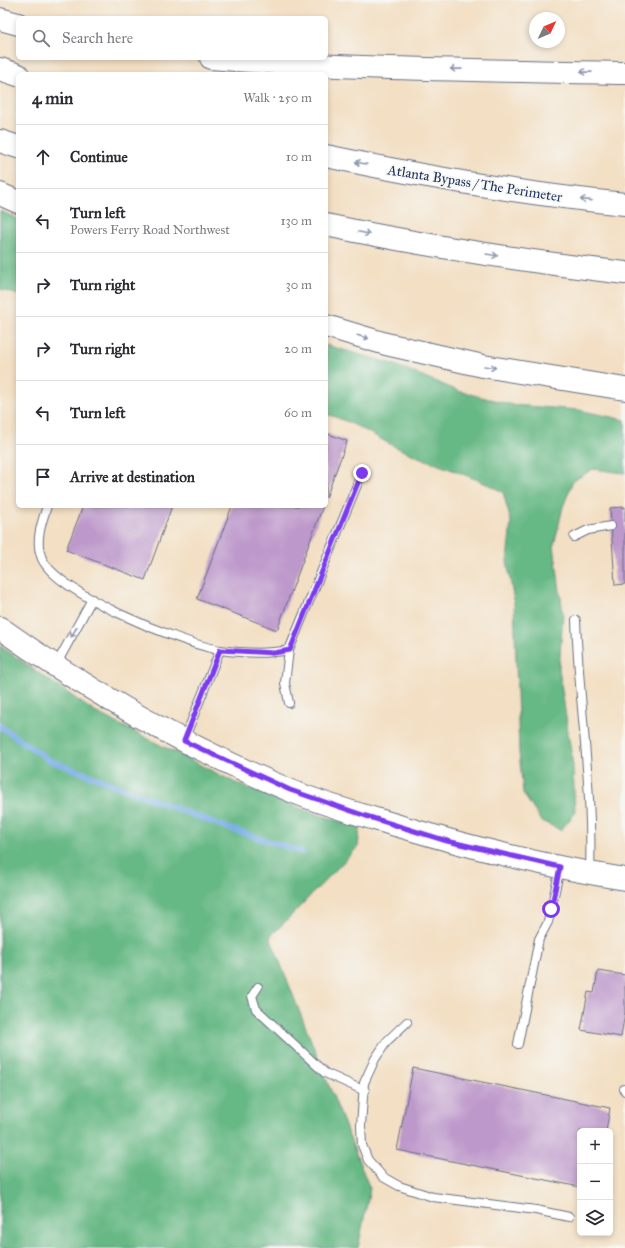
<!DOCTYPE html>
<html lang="en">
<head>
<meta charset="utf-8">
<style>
	:root { --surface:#fff; --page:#f2f2f3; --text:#2b2b33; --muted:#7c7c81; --line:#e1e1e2 }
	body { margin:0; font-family:"IM FELL Great Primer",serif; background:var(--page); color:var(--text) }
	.controls { position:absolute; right:12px; bottom:12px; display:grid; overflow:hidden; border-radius:6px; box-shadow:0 2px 6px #0003 }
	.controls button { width:36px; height:36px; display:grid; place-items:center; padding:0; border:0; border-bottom:1px solid var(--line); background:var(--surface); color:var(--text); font:20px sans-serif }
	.compass { position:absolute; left:529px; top:12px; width:36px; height:36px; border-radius:50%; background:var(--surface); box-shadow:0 2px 6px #0003; rotate:46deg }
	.stop { position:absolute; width:12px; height:12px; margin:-9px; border:3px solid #7c3aed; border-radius:50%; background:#fff }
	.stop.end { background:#7c3aed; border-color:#fff; box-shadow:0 1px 4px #0008 }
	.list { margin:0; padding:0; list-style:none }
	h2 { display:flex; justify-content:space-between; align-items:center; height:52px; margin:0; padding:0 16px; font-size:17px }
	h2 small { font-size:13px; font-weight:400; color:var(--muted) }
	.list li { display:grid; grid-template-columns:26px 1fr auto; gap:12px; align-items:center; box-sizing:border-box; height:64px; padding:0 16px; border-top:1px solid var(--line) }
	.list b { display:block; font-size:15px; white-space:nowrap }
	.list p { margin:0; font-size:13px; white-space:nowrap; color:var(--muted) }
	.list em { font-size:13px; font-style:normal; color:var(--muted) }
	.icon { flex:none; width:22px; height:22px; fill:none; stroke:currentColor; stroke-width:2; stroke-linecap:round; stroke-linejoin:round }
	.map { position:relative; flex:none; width:625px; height:1248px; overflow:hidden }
	.search { position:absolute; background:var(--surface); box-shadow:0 2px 6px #0003; left:16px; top:16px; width:312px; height:44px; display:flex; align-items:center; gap:10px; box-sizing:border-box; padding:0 14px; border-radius:6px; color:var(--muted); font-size:15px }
	.panel { position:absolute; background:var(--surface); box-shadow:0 2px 6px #0003; left:16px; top:72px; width:312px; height:436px; border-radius:6px }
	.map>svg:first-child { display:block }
	.forest { fill:#66b884; stroke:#407471 }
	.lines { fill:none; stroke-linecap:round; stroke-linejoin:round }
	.stream { stroke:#7aaee7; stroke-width:6 }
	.building { fill:#bd98cb }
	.service-casing { stroke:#676d81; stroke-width:10 }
	.secondary-casing { stroke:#676d81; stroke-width:24 }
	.motorway-casing { stroke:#676d81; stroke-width:24 }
	.service { stroke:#fff; stroke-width:8 }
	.secondary { stroke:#fff; stroke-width:22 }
	.motorway { stroke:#fff; stroke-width:22 }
	.oneway { stroke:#8d97ae }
	.route { stroke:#7c3aed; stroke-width:5 }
	.labels { text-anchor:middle; stroke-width:3.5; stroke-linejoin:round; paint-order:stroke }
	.street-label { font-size:14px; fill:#1b2f5e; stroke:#f6f6f2 }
</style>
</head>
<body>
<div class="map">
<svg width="625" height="1248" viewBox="0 0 625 1248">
	<rect width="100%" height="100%" fill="#f6f6f2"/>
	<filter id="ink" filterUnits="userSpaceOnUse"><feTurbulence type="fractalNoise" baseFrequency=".025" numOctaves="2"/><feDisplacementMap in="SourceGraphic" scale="8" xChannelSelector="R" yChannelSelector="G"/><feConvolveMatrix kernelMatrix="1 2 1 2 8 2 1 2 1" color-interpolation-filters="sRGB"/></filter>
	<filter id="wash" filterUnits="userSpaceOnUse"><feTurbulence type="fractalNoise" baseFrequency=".012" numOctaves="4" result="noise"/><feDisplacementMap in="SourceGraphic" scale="16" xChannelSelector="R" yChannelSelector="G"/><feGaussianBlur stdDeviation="0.9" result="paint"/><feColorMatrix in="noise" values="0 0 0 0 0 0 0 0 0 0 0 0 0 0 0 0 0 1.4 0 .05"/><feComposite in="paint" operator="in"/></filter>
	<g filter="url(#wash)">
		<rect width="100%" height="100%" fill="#f3dfc3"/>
		<!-- forest -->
		<g class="forest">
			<polygon points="0,211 18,219 18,295 0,289"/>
			<path d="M 326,345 L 396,365 L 458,391 L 513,405 L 579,410 L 625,420 L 625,473 L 593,469 L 573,481 L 563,507 L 554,545 L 563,614 L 559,669 L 573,766 L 575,813 L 561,830 L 541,821 L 523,793 L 519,752 L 514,602 L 507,561 L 511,522 L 503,492 C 471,475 441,467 409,453 C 380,441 358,423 326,414 Z"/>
			<polygon points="0,646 95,712 238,784 305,810 360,828 358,847 270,937 370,1189 358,1248 0,1248"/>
		</g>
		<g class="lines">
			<!-- stream -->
			<polyline class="stream" points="0,726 49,760 225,827 302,852"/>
		</g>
		<g id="blocks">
			<!-- building -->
			<g class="building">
				<polygon points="326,433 347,441 326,498"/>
				<polygon points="83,506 172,506 145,580 66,550"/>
				<polygon points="232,506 323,506 277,630 197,599"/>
				<polygon points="625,507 625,584 615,585 610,508"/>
				<polygon points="598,971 625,975 625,1012 621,1037 581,1030 588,992 594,993"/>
				<polygon points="413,1068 610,1108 606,1131 580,1131 580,1187 397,1150"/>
			</g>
		</g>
	</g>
	<g filter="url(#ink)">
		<use href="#blocks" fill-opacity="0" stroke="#676d81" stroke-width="1"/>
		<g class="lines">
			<!-- service casing -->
			<g class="service-casing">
				<g id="service">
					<path d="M 47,506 C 42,522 35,540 41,556 C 52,592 183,644 220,650 C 242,653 268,654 289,650"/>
					<polyline points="574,537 588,530 611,526"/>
					<path d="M 576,620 C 579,704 593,788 590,872"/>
					<polyline points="56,665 92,599"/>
					<polyline points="289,703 285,683 289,650 362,473"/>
					<polyline points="184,740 220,650"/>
					<polyline points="258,987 252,996 256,1009 325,1073 365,1091"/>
					<polyline points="407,1022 387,1041 375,1059 364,1083 361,1126 362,1145 368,1160 383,1177 399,1186 433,1197 536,1210 569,1217"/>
					<polyline points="518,1044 539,939 548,922 551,909 560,868"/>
					<polyline points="624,1089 625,1091"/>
				</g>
			</g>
			<!-- secondary casing -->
			<g class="secondary-casing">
				<path id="secondary" d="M 0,628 C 90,692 187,747 289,790 C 324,805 362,815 399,826 C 473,848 548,867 625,879"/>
			</g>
			<!-- motorway casing -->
			<g class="motorway-casing">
				<g id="motorway">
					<polyline points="0,19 18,24"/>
					<path d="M 211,58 C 349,70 487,70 625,73"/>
					<polyline points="0,69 18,75"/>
					<polyline points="0,141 18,147"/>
					<path d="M 326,156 C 424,177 525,194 625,204"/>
					<polyline points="0,194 18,202"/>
					<path d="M 326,225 C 425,246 525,261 625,273"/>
					<polyline points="326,326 386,344 483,366 625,389"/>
				</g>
			</g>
			<!-- service -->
			<use href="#service" class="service"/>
			<!-- secondary -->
			<use href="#secondary" class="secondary"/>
			<!-- motorway -->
			<use href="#motorway" class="motorway"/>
		</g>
		<!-- one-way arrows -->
		<defs><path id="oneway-shaft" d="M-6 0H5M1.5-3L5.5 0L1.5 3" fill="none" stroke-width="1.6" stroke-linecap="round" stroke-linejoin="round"/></defs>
		<g class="oneway">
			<use href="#oneway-shaft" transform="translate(456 69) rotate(-179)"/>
			<use href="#oneway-shaft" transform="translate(586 72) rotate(-179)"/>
			<use href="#oneway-shaft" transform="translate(361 163) rotate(-168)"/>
			<use href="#oneway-shaft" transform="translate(586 200) rotate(-174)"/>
			<use href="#oneway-shaft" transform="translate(364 233) rotate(12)"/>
			<use href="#oneway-shaft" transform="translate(492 255) rotate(9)"/>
			<use href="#oneway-shaft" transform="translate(363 337) rotate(16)"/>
			<use href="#oneway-shaft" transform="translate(490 367) rotate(9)"/>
			<use href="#oneway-shaft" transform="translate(74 632) rotate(119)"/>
		</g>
	</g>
	<g class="lines" filter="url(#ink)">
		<!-- route -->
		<polyline class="route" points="362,473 290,650 274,653 220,650 184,741 290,790 366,816 447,841 560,867 551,909"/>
	</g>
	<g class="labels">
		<!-- street labels -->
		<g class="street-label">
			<text transform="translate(475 183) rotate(9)" y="5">Atlanta Bypass / The Perimeter</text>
		</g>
	</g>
</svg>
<div class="controls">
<button>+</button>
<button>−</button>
<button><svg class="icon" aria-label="layers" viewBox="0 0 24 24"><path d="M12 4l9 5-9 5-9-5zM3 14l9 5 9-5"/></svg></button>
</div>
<svg class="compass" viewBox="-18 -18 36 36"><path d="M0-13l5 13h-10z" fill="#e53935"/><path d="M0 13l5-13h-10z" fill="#7c7c81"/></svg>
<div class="stop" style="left:551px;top:909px"></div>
<div class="stop end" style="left:362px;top:473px"></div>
<div class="search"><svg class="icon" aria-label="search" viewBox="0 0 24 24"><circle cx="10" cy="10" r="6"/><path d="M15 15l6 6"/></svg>Search here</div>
<section class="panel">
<h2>4 min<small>Walk · 250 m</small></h2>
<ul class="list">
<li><svg class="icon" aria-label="ahead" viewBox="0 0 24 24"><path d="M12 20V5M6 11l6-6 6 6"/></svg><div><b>Continue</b></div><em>10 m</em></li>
<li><svg class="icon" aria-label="left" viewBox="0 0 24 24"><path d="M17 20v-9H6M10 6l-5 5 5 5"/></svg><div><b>Turn left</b><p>Powers Ferry Road Northwest</p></div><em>130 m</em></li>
<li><svg class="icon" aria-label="right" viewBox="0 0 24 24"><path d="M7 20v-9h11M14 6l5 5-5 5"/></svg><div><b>Turn right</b></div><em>30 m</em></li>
<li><svg class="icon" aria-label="right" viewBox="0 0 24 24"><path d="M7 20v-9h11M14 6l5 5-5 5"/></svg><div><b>Turn right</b></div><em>20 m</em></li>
<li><svg class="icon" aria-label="left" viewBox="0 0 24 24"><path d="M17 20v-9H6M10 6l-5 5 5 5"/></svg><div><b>Turn left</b></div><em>60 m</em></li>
<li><svg class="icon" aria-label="arrive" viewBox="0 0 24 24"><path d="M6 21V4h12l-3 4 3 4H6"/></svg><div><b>Arrive at destination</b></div></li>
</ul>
</section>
</div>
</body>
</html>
